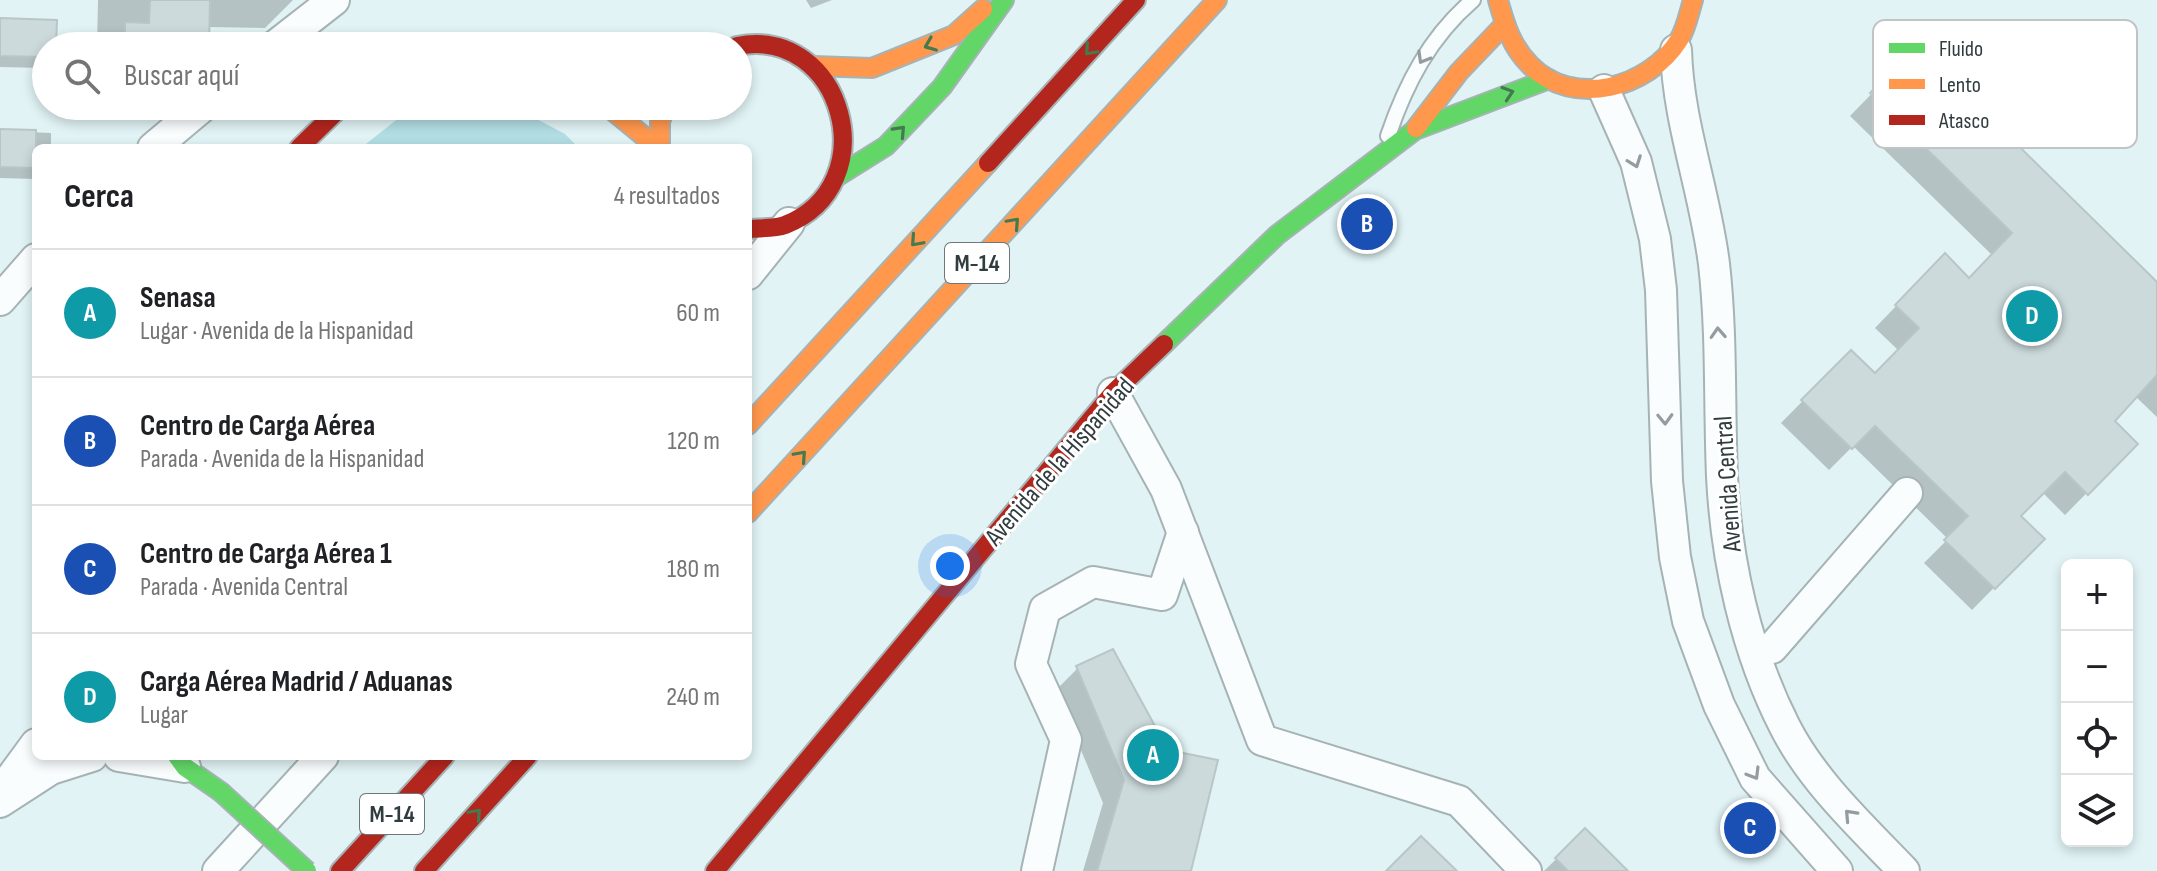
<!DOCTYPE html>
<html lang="es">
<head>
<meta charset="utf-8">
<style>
	:root { --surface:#fff; --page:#f2f2f2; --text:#202124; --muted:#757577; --line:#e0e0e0; --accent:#ea580c }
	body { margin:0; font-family:"Sofia Sans Condensed",sans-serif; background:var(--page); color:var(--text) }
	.controls { position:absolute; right:24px; bottom:24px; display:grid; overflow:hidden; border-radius:12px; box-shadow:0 4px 12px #0003 }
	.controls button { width:72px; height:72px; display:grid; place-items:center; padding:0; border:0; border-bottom:2px solid var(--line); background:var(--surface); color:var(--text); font:40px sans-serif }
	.you { position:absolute; left:950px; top:566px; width:28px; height:28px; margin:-20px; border:6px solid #fff; border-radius:50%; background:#1a73e8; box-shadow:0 0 0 12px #1a73e833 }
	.badge { display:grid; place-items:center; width:52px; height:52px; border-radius:50%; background:var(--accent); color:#fff; font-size:26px; font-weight:700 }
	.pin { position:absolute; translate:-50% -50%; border:4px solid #fff; box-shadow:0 2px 8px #0006 }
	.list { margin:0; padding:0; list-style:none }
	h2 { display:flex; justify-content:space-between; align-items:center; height:104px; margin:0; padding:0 32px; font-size:34px }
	h2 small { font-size:26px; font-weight:400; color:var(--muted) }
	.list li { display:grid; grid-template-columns:52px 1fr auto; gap:24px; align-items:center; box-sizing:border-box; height:128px; padding:0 32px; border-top:2px solid var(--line) }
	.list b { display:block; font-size:30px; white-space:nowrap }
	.list p { margin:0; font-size:26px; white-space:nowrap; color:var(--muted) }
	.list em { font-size:26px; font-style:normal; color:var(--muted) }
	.icon { flex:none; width:44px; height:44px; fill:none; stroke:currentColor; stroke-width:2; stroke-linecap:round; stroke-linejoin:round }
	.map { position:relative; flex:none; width:2157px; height:871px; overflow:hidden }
	.search { position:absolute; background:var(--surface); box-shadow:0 4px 12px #0003; left:32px; top:32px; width:720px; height:88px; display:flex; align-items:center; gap:20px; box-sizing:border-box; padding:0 28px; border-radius:44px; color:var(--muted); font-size:30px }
	.panel { position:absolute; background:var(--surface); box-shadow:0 4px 12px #0003; left:32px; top:144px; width:720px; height:616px; border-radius:12px }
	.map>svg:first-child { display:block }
	.green { fill:#b1dde3 }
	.shadow { fill:#0003 }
	.building { fill:#ccdadb; stroke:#b8c6c8; stroke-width:2 }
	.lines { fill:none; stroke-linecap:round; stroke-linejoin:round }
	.lane-casing { stroke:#a6b3b5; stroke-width:18 }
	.street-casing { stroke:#a6b3b5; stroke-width:34 }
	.fast-casing { stroke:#a6b3b5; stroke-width:22 }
	.slow-casing { stroke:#a6b3b5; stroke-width:22 }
	.jam-casing { stroke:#a6b3b5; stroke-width:22 }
	.lane { stroke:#fafdfe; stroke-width:14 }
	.street { stroke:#fafdfe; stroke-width:30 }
	.fast { stroke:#63d668; stroke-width:18 }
	.slow { stroke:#ff974d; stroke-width:18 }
	.jam { stroke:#b3261e; stroke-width:18 }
	.fast-bridge-casing { stroke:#a6b3b5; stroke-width:22; stroke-linecap:butt }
	.fast-bridge { stroke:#63d668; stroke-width:18 }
	.oneway { stroke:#447a4f }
	.oneway2 { stroke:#959c9e }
	.labels { text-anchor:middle; stroke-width:6; stroke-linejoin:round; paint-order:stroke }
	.shield { fill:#fff; stroke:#6e7678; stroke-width:2 }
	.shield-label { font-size:24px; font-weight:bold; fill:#303c3e }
	.street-label { font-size:26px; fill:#303c3e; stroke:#fff }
	.key { fill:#fff; stroke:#c1c4c5; stroke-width:2 }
	.key-label { font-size:22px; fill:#303c3e }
</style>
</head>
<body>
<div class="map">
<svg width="2157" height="871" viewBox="0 0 2157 871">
	<rect width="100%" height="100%" fill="#e1f3f5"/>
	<!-- green -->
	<polygon class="green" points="435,106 512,106 565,134 579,148 361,148 410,109"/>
	<!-- shadow -->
	<g class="shadow">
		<polygon points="98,0 293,0 265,28 207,27 207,46 97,46"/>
		<polygon points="806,0 832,0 811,8"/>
		<polygon points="0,20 54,46 46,46 46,65 43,68 0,67"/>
		<polygon points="1916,48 2157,284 2157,417 2135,396 2112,421 2135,444 2065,515 2042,492 2018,516 2042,539 1972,610 1924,563 1948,539 1853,446 1829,470 1781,423 1851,352 1875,375 1899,351 1875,328 1923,278 1969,280 1992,255 1850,116"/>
		<polygon points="0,131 51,133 51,148 36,148 36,179 0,178"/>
		<polygon points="1078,668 1189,871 1083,871 1103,803 1056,690"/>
		<polygon points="1585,831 1626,871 1544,871"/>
	</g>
	<!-- building -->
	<g class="building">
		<polygon points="150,0 210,0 209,46 125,46 125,22 149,23"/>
		<polygon points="0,18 57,20 56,46 46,46 46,57 0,56"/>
		<polygon points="1916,45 2157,282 2157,375 2115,421 2138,444 2088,495 2065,472 2021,516 2045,539 1995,589 1944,540 1968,516 1875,426 1852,449 1801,400 1851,350 1875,373 1919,328 1895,305 1945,253 1969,278 2012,233 1870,93"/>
		<polygon points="0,129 36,130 36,168 0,167"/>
		<polygon points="1113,649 1168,750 1218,760 1191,871 1097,871 1124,780 1076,666"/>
		<polygon points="1585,828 1628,871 1568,871 1555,858"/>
		<polygon points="1421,836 1457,871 1386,871"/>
	</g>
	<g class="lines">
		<!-- lane casing -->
		<g class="lane-casing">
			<path id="lane" d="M 1388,136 C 1406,83 1430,37 1473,0"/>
		</g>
		<!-- street casing -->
		<g class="street-casing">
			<g id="street">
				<polyline points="275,46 334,0"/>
				<path d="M 1676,50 C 1678,123 1705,191 1714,264 C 1722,334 1719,405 1722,476 C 1726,560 1746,651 1785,727 C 1813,782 1862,827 1904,871"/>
				<polyline points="1604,90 1636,162 1655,239 1661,290 1667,481 1675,557 1688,621 1719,705 1755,778 1837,871"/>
				<polyline points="153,148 203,106"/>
				<polyline points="748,274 789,223"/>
				<polyline points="0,300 36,259"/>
				<polyline points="1113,393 1166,489 1262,740 1459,801 1526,871"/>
				<polyline points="1772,648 1907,493"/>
				<polyline points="119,756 185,767"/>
				<polyline points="0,793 36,744"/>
				<polyline points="0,802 51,769 92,756"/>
				<polyline points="218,871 323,756"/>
				<polyline points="1037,871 1066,740 1031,664 1045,609 1093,582 1162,595 1183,532"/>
			</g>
		</g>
		<!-- fast casing -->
		<g class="fast-casing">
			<g id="fast">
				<polyline points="838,176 886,146 942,87 1004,0"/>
				<polyline points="1164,344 1277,235 1415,130 1549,79"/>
				<polyline points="177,756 185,767 221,792"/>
			</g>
		</g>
		<!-- slow casing -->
		<g class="slow-casing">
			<g id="slow">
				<path d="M 1498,0 C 1505,25 1511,46 1530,65 C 1573,109 1649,88 1679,40 C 1686,29 1689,13 1693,0"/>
				<polyline points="813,66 872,68 954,35 983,9"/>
				<polyline points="607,106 658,148"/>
				<polyline points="1416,128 1459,72 1503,26"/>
				<polyline points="660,148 660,122 665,106"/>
				<polyline points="748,425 988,163"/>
				<polyline points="748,513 1217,0"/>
			</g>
		</g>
		<!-- jam casing -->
		<g class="jam-casing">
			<g id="jam">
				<path d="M 737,46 C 843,25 887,185 785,225 C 774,229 760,228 748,229"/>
				<polyline points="299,148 342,106"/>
				<polyline points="988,163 1136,0"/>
				<polyline points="340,871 445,756"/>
				<polyline points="424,871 528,756"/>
				<polyline points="715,871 1113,393 1164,344"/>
			</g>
		</g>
		<!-- lane -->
		<use href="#lane" class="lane"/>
		<!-- street -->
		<use href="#street" class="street"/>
		<!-- fast -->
		<use href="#fast" class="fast"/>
		<!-- slow -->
		<use href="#slow" class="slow"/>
		<!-- jam -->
		<use href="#jam" class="jam"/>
		<!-- fast-bridge casing -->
		<g class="fast-bridge-casing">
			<polyline id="fast-bridge" points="221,792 307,871"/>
		</g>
		<!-- fast-bridge -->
		<use href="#fast-bridge" class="fast-bridge"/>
	</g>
	<!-- one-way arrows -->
	<defs><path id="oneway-chevron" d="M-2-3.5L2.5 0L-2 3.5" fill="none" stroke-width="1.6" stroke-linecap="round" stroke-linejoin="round" transform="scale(2)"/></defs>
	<g class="oneway">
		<use href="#oneway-chevron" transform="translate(930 45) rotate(158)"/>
		<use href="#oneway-chevron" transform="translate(1090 50) rotate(132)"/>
		<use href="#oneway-chevron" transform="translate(1508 93) rotate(-18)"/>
		<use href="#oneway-chevron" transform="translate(900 131) rotate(-47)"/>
		<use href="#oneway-chevron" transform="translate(1014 223) rotate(-48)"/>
		<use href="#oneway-chevron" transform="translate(916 241) rotate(132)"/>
		<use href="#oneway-chevron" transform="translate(801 456) rotate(-48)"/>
		<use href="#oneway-chevron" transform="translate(476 814) rotate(-48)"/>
	</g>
	<g class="oneway2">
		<use href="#oneway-chevron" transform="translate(1423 58) rotate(120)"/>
		<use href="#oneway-chevron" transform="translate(1635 162) rotate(70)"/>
		<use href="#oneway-chevron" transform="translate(1718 333) rotate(-93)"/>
		<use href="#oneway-chevron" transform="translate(1665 419) rotate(88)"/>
		<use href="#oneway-chevron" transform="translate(1754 774) rotate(59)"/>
		<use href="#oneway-chevron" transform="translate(1850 815) rotate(-133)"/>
	</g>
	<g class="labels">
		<!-- shield labels -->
		<g class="shield">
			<rect x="945" y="243" width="64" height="40" rx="6"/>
			<rect x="360" y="794" width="64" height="40" rx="6"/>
		</g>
		<g class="shield-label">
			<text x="977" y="271">M-14</text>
			<text x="392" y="822">M-14</text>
		</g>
		<!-- street labels -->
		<g class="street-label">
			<text transform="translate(1059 461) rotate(-49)" y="9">Avenida de la Hispanidad</text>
			<text transform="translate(1727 484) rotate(-94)" y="9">Avenida Central</text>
		</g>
	</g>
	<!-- legend -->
	<rect x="1873" y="20" width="264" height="128" rx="12" class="key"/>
	<rect x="1889" y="43" width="36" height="10" fill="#63d668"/>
	<rect x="1889" y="79" width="36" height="10" fill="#ff974d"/>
	<rect x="1889" y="115" width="36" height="10" fill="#b3261e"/>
	<g class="key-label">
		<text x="1939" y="56">Fluido</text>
		<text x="1939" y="92">Lento</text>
		<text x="1939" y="128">Atasco</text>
	</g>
</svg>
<div class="controls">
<button>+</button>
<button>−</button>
<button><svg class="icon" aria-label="locate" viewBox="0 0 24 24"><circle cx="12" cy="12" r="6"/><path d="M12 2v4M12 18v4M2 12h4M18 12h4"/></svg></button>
<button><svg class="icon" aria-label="layers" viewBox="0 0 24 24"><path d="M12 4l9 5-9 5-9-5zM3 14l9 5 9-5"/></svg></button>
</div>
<div class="you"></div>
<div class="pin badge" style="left:1153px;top:755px;background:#0f9aa8">A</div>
<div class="pin badge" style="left:1367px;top:224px;background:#1a4fb4">B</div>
<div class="pin badge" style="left:1750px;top:828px;background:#1a4fb4">C</div>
<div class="pin badge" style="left:2032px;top:316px;background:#0f9aa8">D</div>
<div class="search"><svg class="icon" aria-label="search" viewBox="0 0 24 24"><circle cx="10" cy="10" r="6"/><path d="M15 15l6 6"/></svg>Buscar aquí</div>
<section class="panel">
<h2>Cerca<small>4 resultados</small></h2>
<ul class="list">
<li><span class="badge" style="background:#0f9aa8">A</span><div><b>Senasa</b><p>Lugar · Avenida de la Hispanidad</p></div><em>60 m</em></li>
<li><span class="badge" style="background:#1a4fb4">B</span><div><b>Centro de Carga Aérea</b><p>Parada · Avenida de la Hispanidad</p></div><em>120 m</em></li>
<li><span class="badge" style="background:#1a4fb4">C</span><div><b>Centro de Carga Aérea 1</b><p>Parada · Avenida Central</p></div><em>180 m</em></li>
<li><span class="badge" style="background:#0f9aa8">D</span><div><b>Carga Aérea Madrid / Aduanas</b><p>Lugar</p></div><em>240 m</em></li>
</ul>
</section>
</div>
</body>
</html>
